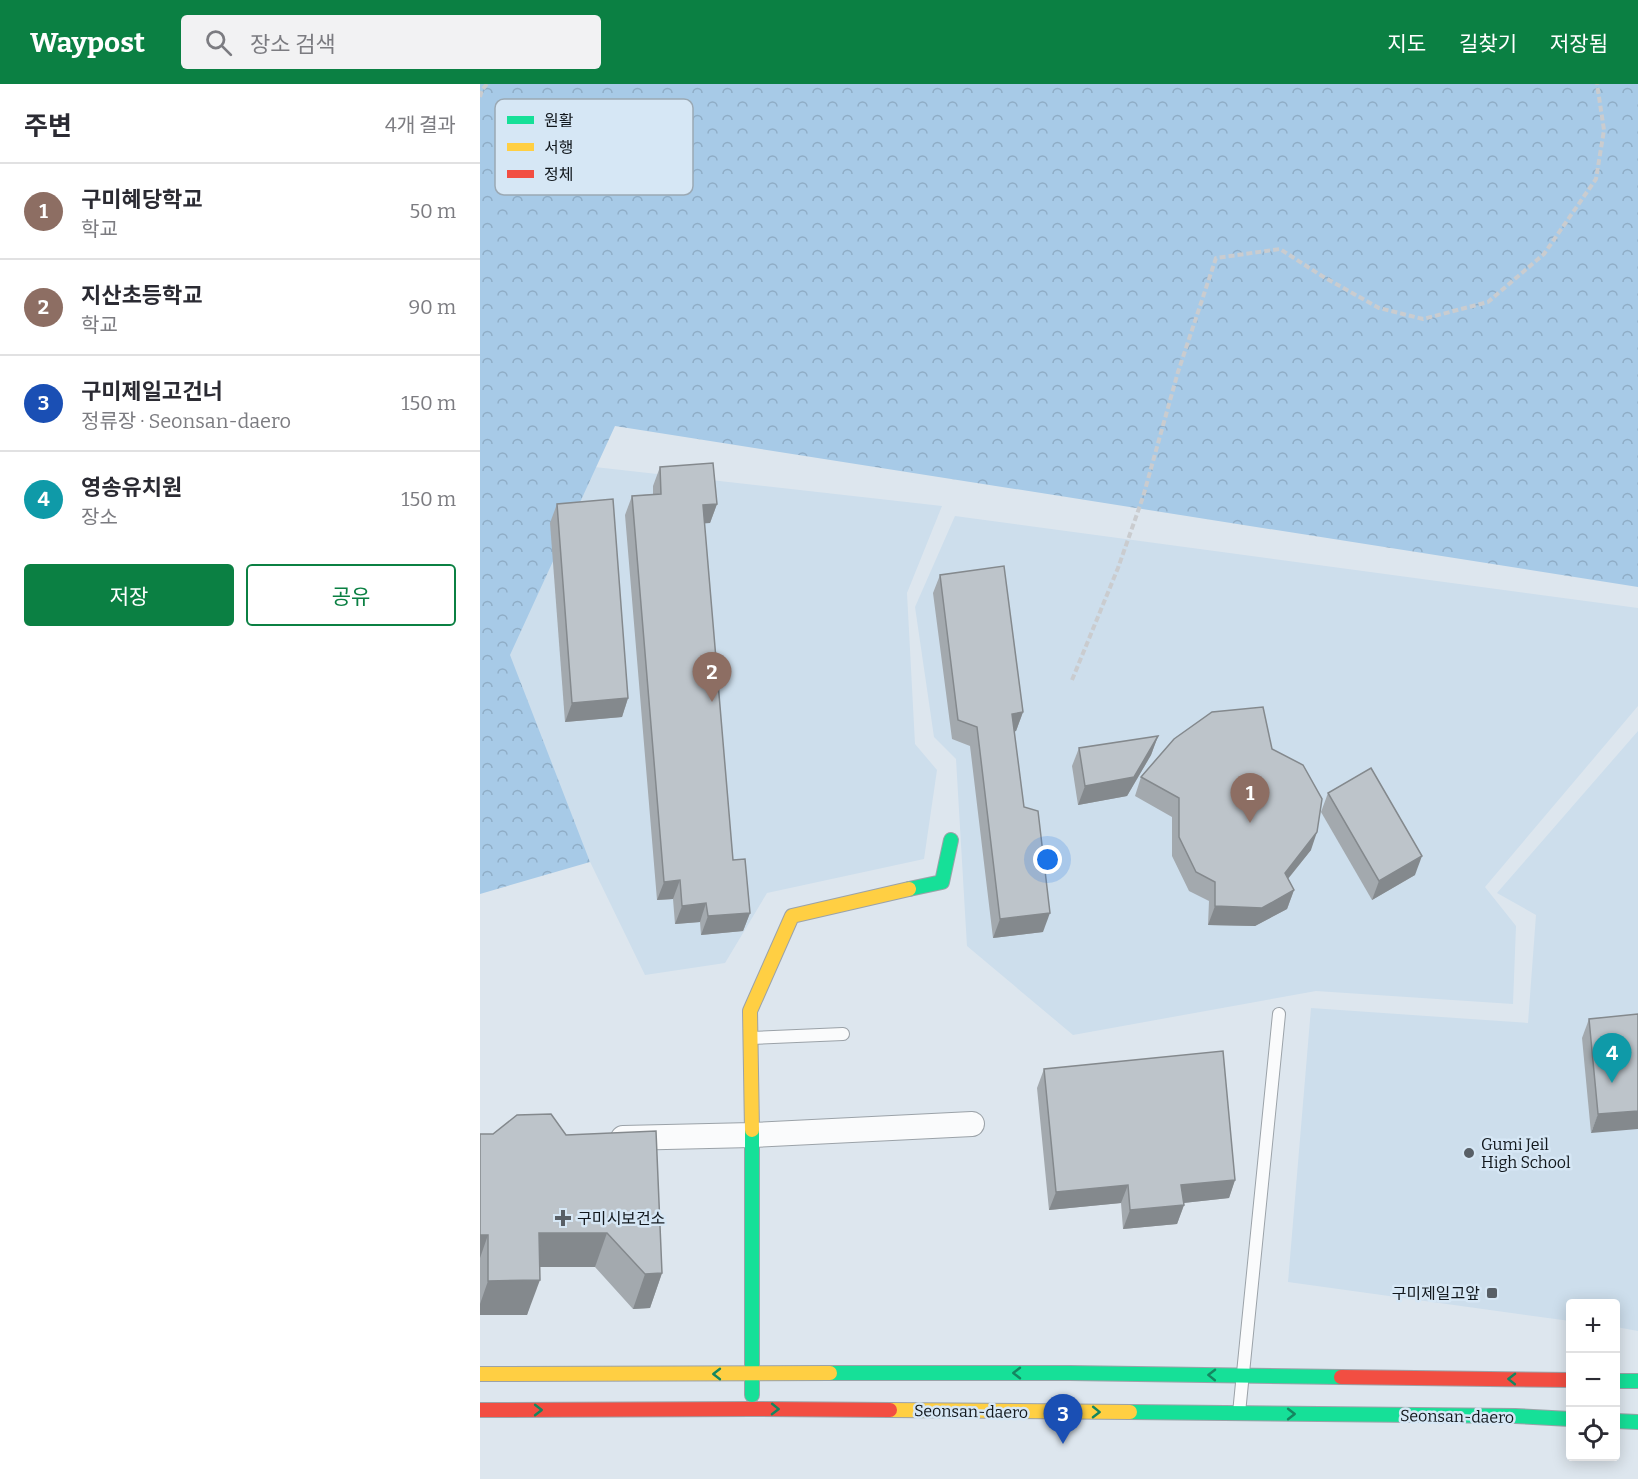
<!DOCTYPE html>
<html lang="ko">
<head>
<meta charset="utf-8">
<style>
	:root { --surface:#fff; --page:#f2f2f3; --text:#2b2b33; --muted:#7c7c81; --line:#e1e1e2; --accent:#0b8043 }
	body { margin:0; font-family:Bitter,"Noto Sans KR",serif; background:var(--page); color:var(--text) }
	.controls { position:absolute; right:18px; bottom:18px; display:grid; overflow:hidden; border-radius:6px; box-shadow:0 3px 15px #0003 }
	.controls button { width:54px; height:54px; display:grid; place-items:center; padding:0; border:0; border-bottom:2px solid var(--line); background:var(--surface); color:var(--text); font:30px sans-serif }
	.you { position:absolute; left:568px; top:776px; width:21px; height:21px; margin:-15px; border:4px solid #fff; border-radius:50%; background:#1a73e8; box-shadow:0 0 0 9px #1a73e833 }
	.badge { display:grid; place-items:center; width:39px; height:39px; border-radius:50%; background:var(--accent); color:#fff; font-size:20px; font-weight:700 }
	.pin { position:absolute; translate:-50% -50px; filter:drop-shadow(0 2px 3px #0008) }
	.pin::after { content:''; position:absolute; top:32px; width:21px; height:18px; background:inherit; clip-path:polygon(0 0,100% 0,50% 100%) }
	.list { margin:0; padding:0; list-style:none }
	h2 { display:flex; justify-content:space-between; align-items:center; height:78px; margin:0; padding:0 24px; font-size:26px }
	h2 small { font-size:20px; font-weight:400; color:var(--muted) }
	.list li { display:grid; grid-template-columns:39px 1fr auto; gap:18px; align-items:center; box-sizing:border-box; height:96px; padding:0 24px; border-top:2px solid var(--line) }
	.list b { display:block; font-size:22px; white-space:nowrap }
	.list p { margin:0; font-size:20px; white-space:nowrap; color:var(--muted) }
	.list em { font-size:20px; font-style:normal; color:var(--muted) }
	.actions { display:flex; gap:12px; padding:18px 24px }
	.actions a { flex:1; padding:14px 0; border:2px solid var(--accent); border-radius:6px; text-align:center; font-size:21px; color:var(--accent) }
	.actions .main { background:var(--accent); color:#fff }
	.icon { flex:none; width:33px; height:33px; fill:none; stroke:currentColor; stroke-width:2; stroke-linecap:round; stroke-linejoin:round }
	.map { position:relative; flex:none; width:1158px; height:1395px; overflow:hidden }
	header { display:flex; align-items:center; gap:36px; box-sizing:border-box; height:84px; padding:0 30px; background:var(--accent); color:#fff }
	header strong { font-size:28px }
	nav { display:flex; gap:33px; margin-inline-start:auto; font-size:21px }
	.search { width:420px; height:54px; background:var(--page); display:flex; align-items:center; gap:15px; box-sizing:border-box; padding:0 21px; border-radius:6px; color:var(--muted); font-size:22px }
	main { display:flex }
	aside { flex:1; background:var(--surface) }
	.map>svg:first-child { display:block }
	.built { fill:#cddeec }
	.forest { fill:url(#forest-crowns) }
	.lines { fill:none; stroke-linecap:round; stroke-linejoin:round }
	.lane-casing { stroke:#9ba2a8; stroke-width:14 }
	.street-casing { stroke:#9ba2a8; stroke-width:26 }
	.fast-casing { stroke:#9ba2a8; stroke-width:16 }
	.slow-casing { stroke:#9ba2a8; stroke-width:16 }
	.jam-casing { stroke:#9ba2a8; stroke-width:16 }
	.path { stroke:#cacccf; stroke-width:4; stroke-dasharray:6 3; stroke-linecap:butt }
	.lane { stroke:#fafbfc; stroke-width:12 }
	.street { stroke:#fafbfc; stroke-width:24 }
	.fast { stroke:#16e098; stroke-width:14 }
	.slow { stroke:#ffcf43; stroke-width:14 }
	.jam { stroke:#f24e42; stroke-width:14 }
	.wall { fill:#a3a9ae }
	.shaded-wall { fill:#84898d }
	.building { fill:#bdc4ca; stroke:#84898d; stroke-width:1.5 }
	.oneway { stroke:#148660 }
	.poi-dot { fill:#585f66; stroke:#d6e7f5; stroke-width:2 }
	.labels { text-anchor:middle; stroke-width:5; stroke-linejoin:round; paint-order:stroke }
	.poi-label { font-size:16px; fill:#11171c; stroke:#d6e7f5; text-anchor:start }
	.street-label { font-size:16px; fill:#11171c; stroke:#d6e7f5 }
	.key { fill:#d6e7f5; stroke:#9ba9b4; stroke-width:1.5 }
	.key-label { font-size:16px; fill:#11171c }
</style>
</head>
<body>
<header>
<strong>Waypost</strong>
<div class="search"><svg class="icon" aria-label="search" viewBox="0 0 24 24"><circle cx="10" cy="10" r="6"/><path d="M15 15l6 6"/></svg>장소 검색</div>
<nav><a>지도</a><a>길찾기</a><a>저장됨</a></nav>
</header>
<main>
<aside>
<h2>주변<small>4개 결과</small></h2>
<ul class="list">
<li><span class="badge" style="background:#8d6e63">1</span><div><b>구미혜당학교</b><p>학교</p></div><em>50 m</em></li>
<li><span class="badge" style="background:#8d6e63">2</span><div><b>지산초등학교</b><p>학교</p></div><em>90 m</em></li>
<li><span class="badge" style="background:#1a4fb4">3</span><div><b>구미제일고건너</b><p>정류장 · Seonsan-daero</p></div><em>150 m</em></li>
<li><span class="badge" style="background:#0f9aa8">4</span><div><b>영송유치원</b><p>장소</p></div><em>150 m</em></li>
</ul>
<div class="actions"><a class="main">저장</a><a>공유</a></div>
</aside>
<div class="map">
<svg width="1158" height="1395" viewBox="0 0 1158 1395">
	<defs>
		<pattern id="forest-crowns" width="20" height="18" patternUnits="userSpaceOnUse" patternTransform="scale(1.5)"><rect width="20" height="18" fill="#a7cae7"/><path d="M2 6a3 3 0 1 1 6 0M12 15a3 3 0 1 1 6 0" fill="none" stroke="#8fadc6"/></pattern>
	</defs>
	<rect width="100%" height="100%" fill="#dde6ee"/>
	<!-- built -->
	<g class="built">
		<polygon points="88,380 462,422 427,509 435,660 457,686 444,775 287,809 245,879 165,891 12,576"/>
		<polygon points="475,432 1158,524 1158,622 1005,803 1036,842 1033,920 836,907 593,951 487,862 476,675 454,653 435,523"/>
		<polygon points="1158,647 1158,1247 1136,1243 1136,1220 1090,1220 1090,1237 808,1198 831,924 1048,939 1056,831 1017,809"/>
	</g>
	<!-- forest -->
	<polygon class="forest" points="0,0 1158,0 1158,503 135,342 30,571 110,778 0,810"/>
	<g class="lines">
		<!-- lane casing -->
		<g class="lane-casing">
			<g id="lane">
				<polyline points="271,954 363,950"/>
				<polyline points="759,1329 799,930"/>
			</g>
		</g>
		<!-- street casing -->
		<g class="street-casing">
			<polyline id="street" points="143,1054 272,1051 492,1040"/>
		</g>
		<!-- fast casing -->
		<g class="fast-casing">
			<g id="fast">
				<polyline points="429,805 462,798 471,756"/>
				<polyline points="272,1046 272,1311"/>
				<polyline points="350,1289 590,1289 861,1293"/>
				<polyline points="1136,1297 1158,1297"/>
				<polyline points="650,1328 1035,1332 1090,1335"/>
				<polyline points="1136,1337 1158,1338"/>
			</g>
		</g>
		<!-- slow casing -->
		<g class="slow-casing">
			<g id="slow">
				<polyline points="272,1046 270,927 312,832 429,805"/>
				<polyline points="0,1290 350,1289"/>
				<polyline points="410,1326 650,1328"/>
			</g>
		</g>
		<!-- jam casing -->
		<g class="jam-casing">
			<g id="jam">
				<polyline points="861,1293 1090,1296"/>
				<polyline points="0,1326 272,1325 410,1326"/>
			</g>
		</g>
		<!-- path -->
		<g class="path">
			<polyline points="0,13 2,6 7,0"/>
			<polyline points="592,596 638,484 663,413 698,288 736,174 800,165 842,192 899,224 943,235 1008,218 1064,170 1116,95 1124,46 1117,0"/>
		</g>
		<!-- lane -->
		<use href="#lane" class="lane"/>
		<!-- street -->
		<use href="#street" class="street"/>
		<!-- fast -->
		<use href="#fast" class="fast"/>
		<!-- slow -->
		<use href="#slow" class="slow"/>
		<!-- jam -->
		<use href="#jam" class="jam"/>
	</g>
	<!-- wall -->
	<g class="wall">
		<polygon points="180,383 237,420 230,439 224,439 253,776 270,829 263,847 221,851 220,838 195,840 193,815 177,816 145,431 152,412 173,410 173,402"/>
		<polygon points="77,420 148,614 142,633 85,638 70,439"/>
		<polygon points="460,491 543,628 536,647 534,648 544,723 563,848 513,854 490,662 472,655 453,509"/>
		<polygon points="678,652 671,671 647,712 598,721 592,682 599,664"/>
		<polygon points="792,665 831,766 808,795 814,806 807,825 775,842 728,841 729,817 709,807 692,772 692,733 655,712 661,693"/>
		<polygon points="848,709 935,791 892,816 841,728"/>
		<polygon points="1158,930 1111,1049 1102,954 1109,935"/>
		<polygon points="564,985 755,1096 749,1114 703,1119 704,1121 697,1140 643,1145 641,1119 569,1126 557,1004"/>
		<polygon points="0,1050 182,1189 170,1224 153,1225 115,1183 60,1183 47,1231 0,1231"/>
	</g>
	<!-- shaded-wall -->
	<g class="shaded-wall">
		<polygon points="237,420 230,439 216,440 223,421"/>
		<polygon points="148,614 142,633 85,638 92,619"/>
		<polygon points="543,628 536,647 525,649 532,630"/>
		<polygon points="678,652 671,671 647,712 598,721 605,702"/>
		<polygon points="837,748 831,766 798,807 805,789"/>
		<polygon points="942,772 935,791 892,816 899,797"/>
		<polygon points="200,796 193,815 177,816 184,798"/>
		<polygon points="814,806 807,825 775,842 728,841 735,822"/>
		<polygon points="226,819 220,838 195,840 202,822"/>
		<polygon points="270,829 263,847 221,851 228,832"/>
		<polygon points="570,829 563,848 513,854 520,835"/>
		<polygon points="1158,1027 1158,1045 1111,1049 1118,1030"/>
		<polygon points="755,1096 749,1114 694,1120 701,1101"/>
		<polygon points="648,1101 641,1119 569,1126 576,1108"/>
		<polygon points="704,1121 697,1140 643,1145 650,1126"/>
		<polygon points="59,1149 127,1149 115,1183 47,1183"/>
		<polygon points="0,1151 8,1151 0,1174"/>
		<polygon points="182,1189 170,1224 153,1225 165,1190"/>
		<polygon points="60,1196 47,1231 0,1231 0,1220 8,1197"/>
	</g>
	<!-- building -->
	<g class="building">
		<polygon points="233,379 237,420 223,421 253,776 265,775 270,829 228,832 226,819 202,822 200,796 184,798 152,412 181,410 180,383"/>
		<polygon points="133,415 148,614 92,619 77,420"/>
		<polygon points="524,482 543,628 532,630 544,723 558,727 570,829 520,835 497,643 478,636 460,491"/>
		<polygon points="783,623 792,665 823,681 842,715 837,748 805,789 814,806 782,824 735,822 735,798 716,788 699,753 699,714 661,693 694,655 732,628"/>
		<polygon points="678,652 654,693 605,702 599,664"/>
		<polygon points="891,684 942,772 899,797 848,709"/>
		<polygon points="1158,930 1158,1027 1118,1030 1109,935"/>
		<polygon points="743,967 755,1096 701,1101 704,1121 650,1126 648,1101 576,1108 564,985"/>
		<polygon points="71,1030 86,1051 176,1047 182,1189 165,1190 127,1149 59,1149 60,1196 8,1197 8,1151 0,1151 0,1050 13,1050 37,1031"/>
	</g>
	<!-- one-way arrows -->
	<defs><path id="oneway-chevron" d="M-2-3.5L2.5 0L-2 3.5" fill="none" stroke-width="1.6" stroke-linecap="round" stroke-linejoin="round" transform="scale(1.5)"/></defs>
	<g class="oneway">
		<use href="#oneway-chevron" transform="translate(537 1289) rotate(180)"/>
		<use href="#oneway-chevron" transform="translate(237 1290) rotate(180)"/>
		<use href="#oneway-chevron" transform="translate(732 1291) rotate(-179)"/>
		<use href="#oneway-chevron" transform="translate(1032 1295) rotate(-179)"/>
		<use href="#oneway-chevron" transform="translate(295 1325) rotate(1)"/>
		<use href="#oneway-chevron" transform="translate(58 1326)"/>
		<use href="#oneway-chevron" transform="translate(616 1328) rotate(1)"/>
		<use href="#oneway-chevron" transform="translate(811 1330)"/>
	</g>
	<!-- markers -->
	<g class="poi-dot">
		<circle cx="989" cy="1069" r="6"/>
		<path d="M80 1125h6v6h6v6h-6v6h-6v-6h-6v-6h6z"/>
		<rect x="1006" y="1203" width="12" height="12" rx="3"/>
	</g>
	<g class="labels">
		<!-- poi labels -->
		<g class="poi-label">
			<text x="1001" y="1066">Gumi Jeil<tspan x="1001" dy="18">High School</tspan></text>
			<text x="97" y="1140">구미시보건소</text>
			<text x="1000" y="1215" text-anchor="end">구미제일고앞</text>
		</g>
		<!-- street labels -->
		<g class="street-label">
			<text transform="translate(491 1327) rotate(1)" y="6">Seonsan-daero</text>
			<text transform="translate(977 1332) rotate(1)" y="6">Seonsan-daero</text>
		</g>
	</g>
	<!-- legend -->
	<rect x="15" y="15" width="198" height="96" rx="9" class="key"/>
	<rect x="27" y="32" width="27" height="8" fill="#16e098"/>
	<rect x="27" y="59" width="27" height="8" fill="#ffcf43"/>
	<rect x="27" y="86" width="27" height="8" fill="#f24e42"/>
	<g class="key-label">
		<text x="64" y="42">원활</text>
		<text x="64" y="69">서행</text>
		<text x="64" y="96">정체</text>
	</g>
</svg>
<div class="controls">
<button>+</button>
<button>−</button>
<button><svg class="icon" aria-label="locate" viewBox="0 0 24 24"><circle cx="12" cy="12" r="6"/><path d="M12 2v4M12 18v4M2 12h4M18 12h4"/></svg></button>
</div>
<div class="you"></div>
<div class="pin badge" style="left:770px;top:739px;background:#8d6e63">1</div>
<div class="pin badge" style="left:232px;top:618px;background:#8d6e63">2</div>
<div class="pin badge" style="left:583px;top:1360px;background:#1a4fb4">3</div>
<div class="pin badge" style="left:1132px;top:999px;background:#0f9aa8">4</div>
</div>
</main>
</body>
</html>
